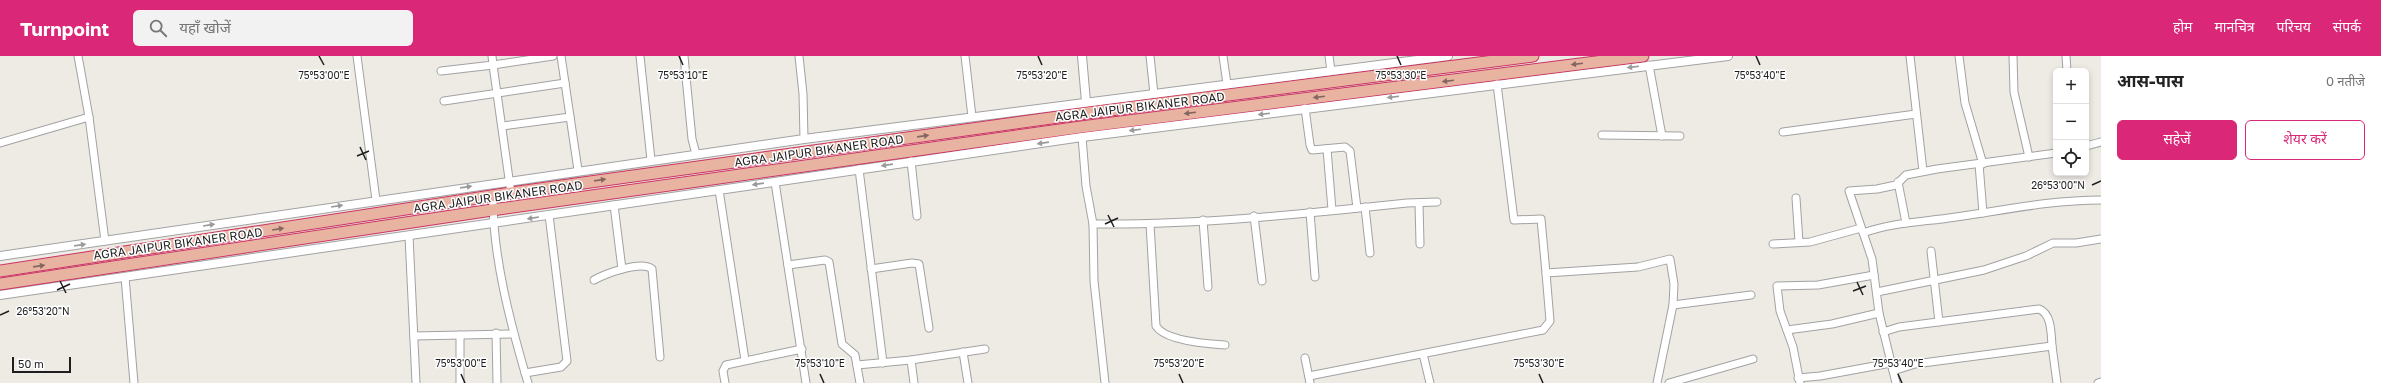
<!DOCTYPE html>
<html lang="hi">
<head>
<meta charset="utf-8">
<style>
	:root { --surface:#fff; --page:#f2f2f2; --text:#222; --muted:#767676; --line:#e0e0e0; --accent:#db2777 }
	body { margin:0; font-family:"Golos Text","Noto Sans Devanagari",sans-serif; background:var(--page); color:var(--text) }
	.controls { position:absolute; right:12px; top:12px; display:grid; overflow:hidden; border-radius:6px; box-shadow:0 2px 6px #0003 }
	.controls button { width:36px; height:36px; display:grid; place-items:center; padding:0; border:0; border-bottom:1px solid var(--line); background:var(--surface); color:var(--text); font:20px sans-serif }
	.scale { position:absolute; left:12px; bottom:10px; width:59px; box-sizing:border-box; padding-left:4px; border:2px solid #1e1e1e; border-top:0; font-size:11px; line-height:14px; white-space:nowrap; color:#1e1e1e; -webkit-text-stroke:3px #fff; paint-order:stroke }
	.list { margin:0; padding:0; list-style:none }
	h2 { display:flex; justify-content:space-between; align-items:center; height:52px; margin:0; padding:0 16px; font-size:17px }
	h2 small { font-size:13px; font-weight:400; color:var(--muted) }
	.actions { display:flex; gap:8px; padding:12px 16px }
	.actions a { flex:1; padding:9px 0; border:1px solid var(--accent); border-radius:6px; text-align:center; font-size:14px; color:var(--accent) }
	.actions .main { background:var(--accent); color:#fff }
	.icon { flex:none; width:22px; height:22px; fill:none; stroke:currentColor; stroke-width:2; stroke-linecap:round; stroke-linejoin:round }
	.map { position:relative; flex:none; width:2101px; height:327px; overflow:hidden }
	header { display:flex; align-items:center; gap:24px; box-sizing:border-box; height:56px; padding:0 20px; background:var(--accent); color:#fff }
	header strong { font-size:19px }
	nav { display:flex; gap:22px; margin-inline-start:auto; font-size:14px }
	.search { width:280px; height:36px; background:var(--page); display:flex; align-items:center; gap:10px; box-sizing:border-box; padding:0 14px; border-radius:6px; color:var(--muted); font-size:15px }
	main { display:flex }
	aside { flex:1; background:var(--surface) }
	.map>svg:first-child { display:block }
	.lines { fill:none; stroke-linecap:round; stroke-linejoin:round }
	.minor-casing { stroke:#a2a2a2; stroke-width:9 }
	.tertiary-casing { stroke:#a2a2a2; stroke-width:10 }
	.trunk-casing { stroke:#ca3464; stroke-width:13 }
	.minor { stroke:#fff; stroke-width:7 }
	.tertiary { stroke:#fff; stroke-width:8 }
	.trunk { stroke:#e9b3a2; stroke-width:11 }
	.oneway { fill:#846860 }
	.oneway2 { fill:#9a9a9a }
	.ticks { fill:none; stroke:#1e1e1e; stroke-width:1.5 }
	.labels { text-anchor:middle; stroke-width:3; stroke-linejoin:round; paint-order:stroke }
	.street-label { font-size:12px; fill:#1e1e1e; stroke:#fff }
	.ticks-label { font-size:10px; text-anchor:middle; fill:#1e1e1e; stroke:#fff; stroke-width:3; stroke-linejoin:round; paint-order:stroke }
</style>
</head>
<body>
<header>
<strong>Turnpoint</strong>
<div class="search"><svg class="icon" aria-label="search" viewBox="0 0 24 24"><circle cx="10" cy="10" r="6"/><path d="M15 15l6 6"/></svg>यहाँ खोजें</div>
<nav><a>होम</a><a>मानचित्र</a><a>परिचय</a><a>संपर्क</a></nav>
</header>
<main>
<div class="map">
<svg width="2101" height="327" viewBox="0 0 2101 327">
	<rect width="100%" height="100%" fill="#eeebe5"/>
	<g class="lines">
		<!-- minor casing -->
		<g class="minor-casing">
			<g id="minor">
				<polyline points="78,0 89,61 105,185"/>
				<polyline points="357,0 376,144"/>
				<polyline points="561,0 578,114"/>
				<polyline points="640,0 651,104"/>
				<polyline points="684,0 692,83 696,98"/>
				<polyline points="799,0 803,38 804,83"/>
				<polyline points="965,0 972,61"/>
				<polyline points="1150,0 1154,38"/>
				<polyline points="1223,0 1227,28"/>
				<polyline points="1329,0 1331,15"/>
				<polyline points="1910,0 1923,115"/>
				<polyline points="1959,0 1965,47 1983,108"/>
				<polyline points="2013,0 2014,36 2029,101"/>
				<polyline points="2066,0 2067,15"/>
				<polyline points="1649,9 1662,80"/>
				<polyline points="441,15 493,9 492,0"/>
				<polyline points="1497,28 1514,164 1541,163 1546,217 1638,211 1670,203 1674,228 1673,249 1657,327"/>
				<polyline points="444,45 565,27"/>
				<polyline points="1305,52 1310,89 1312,94 1345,91 1350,95 1357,152"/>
				<polyline points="503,70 570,61"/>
				<polyline points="1783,76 1916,58"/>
				<polyline points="1602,79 1680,80"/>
				<polyline points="1082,81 1086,130 1093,168 1094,225 1105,327"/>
				<polyline points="0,87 89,61"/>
				<polyline points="2086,90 2101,86"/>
				<polyline points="1327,93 1332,154"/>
				<polyline points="911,105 917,160"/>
				<polyline points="1979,108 1983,157"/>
				<polyline points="859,113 883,307"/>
				<polyline points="775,126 806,327"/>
				<polyline points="1898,126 1906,167"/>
				<polyline points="719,134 745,304"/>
				<polyline points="511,137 493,9 553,0"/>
				<path d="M 493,139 C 492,199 511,270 528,327"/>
				<polyline points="1796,142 1799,186"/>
				<polyline points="1419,147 1420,188"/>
				<polyline points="614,149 622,213"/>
				<polyline points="1365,151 1370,197"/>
				<polyline points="1310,156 1315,221"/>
				<polyline points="1254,160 1262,225"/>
				<polyline points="1203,164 1208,231"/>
				<path d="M 1093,168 C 1198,169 1303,158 1407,147 L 1437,146"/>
				<path d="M 1150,168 L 1156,270 C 1165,285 1208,288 1225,289"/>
				<path d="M 1863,177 C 1893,166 1924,166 1956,161 C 2005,154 2051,144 2101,144"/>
				<polyline points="409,180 416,327"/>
				<polyline points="1773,188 1810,186 1861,172"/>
				<polyline points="1931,195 1939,266"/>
				<polyline points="788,209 825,204 829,206 842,288 855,299 860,327"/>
				<polyline points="871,213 912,207 919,208 929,272"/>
				<polyline points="125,221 134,327"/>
				<path d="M 594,224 C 605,218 641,204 652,213 L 660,301"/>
				<polyline points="1877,236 1984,214 2026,200 2053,187 2076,187 2101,183"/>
				<polyline points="1673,249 1751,239"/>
				<polyline points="1787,274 1832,268 1879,257"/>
				<path d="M 1883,276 L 1899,271 L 2039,253 C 2052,258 2051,278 2052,290"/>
				<polyline points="496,277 497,327"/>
				<polyline points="414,280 514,278"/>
				<polyline points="963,296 968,327"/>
				<polyline points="1423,298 1430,327"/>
				<polyline points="1305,302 1310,327"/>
				<polyline points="911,304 914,327"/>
				<polyline points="857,309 911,304 985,293"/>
				<polyline points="1893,315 1915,308 2052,290 2057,327"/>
				<polyline points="525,317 561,311 567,305 549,159"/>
				<polyline points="1309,320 1543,274 1550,265 1546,217"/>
				<polyline points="1798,322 1820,320 1891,307"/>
				<polyline points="460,327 460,279"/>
				<polyline points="725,327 723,315 726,309 802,293"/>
				<polyline points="1669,327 1753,303"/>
				<polyline points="1800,327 1793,291 1780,255 1777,230 1818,229 1874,219"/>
				<polyline points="1896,327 1879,257 1872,203 1849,135 1877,133 1896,129 1906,119 1937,113 2056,97"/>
				<polyline points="2098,327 2101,326"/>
			</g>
		</g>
		<!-- tertiary casing -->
		<g class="tertiary-casing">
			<g id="tertiary">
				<polyline points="1082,0 1086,46"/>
				<polyline points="0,200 804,83 1448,0"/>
				<polyline points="0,239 1082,81 1728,0"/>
			</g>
		</g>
		<!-- trunk casing -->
		<g class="trunk-casing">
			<g id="trunk">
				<polyline points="0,215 511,137 1087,57 1533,0"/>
				<polyline points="0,228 492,154 1081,71 1643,0"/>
			</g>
		</g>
		<!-- minor -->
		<use href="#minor" class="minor"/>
		<!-- tertiary -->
		<use href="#tertiary" class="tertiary"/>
		<!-- trunk -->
		<use href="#trunk" class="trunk"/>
	</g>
	<!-- one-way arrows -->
	<defs><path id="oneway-solid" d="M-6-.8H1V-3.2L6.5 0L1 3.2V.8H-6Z"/></defs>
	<g class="oneway">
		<use href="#oneway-solid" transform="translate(1577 8) rotate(173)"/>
		<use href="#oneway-solid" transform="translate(1448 25) rotate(173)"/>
		<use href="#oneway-solid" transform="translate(1319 41) rotate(173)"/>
		<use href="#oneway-solid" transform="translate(1190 57) rotate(173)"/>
		<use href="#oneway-solid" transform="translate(923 80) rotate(-8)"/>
		<use href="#oneway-solid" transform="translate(600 124) rotate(-8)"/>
		<use href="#oneway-solid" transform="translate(278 173) rotate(-9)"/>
		<use href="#oneway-solid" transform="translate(39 210) rotate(-8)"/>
	</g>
	<g class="oneway2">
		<use href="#oneway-solid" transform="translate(1633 11) rotate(173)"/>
		<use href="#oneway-solid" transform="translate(1393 41) rotate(173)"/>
		<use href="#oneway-solid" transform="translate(1264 58) rotate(173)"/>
		<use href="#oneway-solid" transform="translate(1135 74) rotate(173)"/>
		<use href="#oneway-solid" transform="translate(1043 87) rotate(172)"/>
		<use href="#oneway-solid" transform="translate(887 109) rotate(172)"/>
		<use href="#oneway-solid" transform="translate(758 128) rotate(172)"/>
		<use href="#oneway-solid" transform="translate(466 131) rotate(-8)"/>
		<use href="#oneway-solid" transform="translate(337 150) rotate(-9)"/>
		<use href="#oneway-solid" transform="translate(533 162) rotate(171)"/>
		<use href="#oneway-solid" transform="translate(209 169) rotate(-9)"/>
		<use href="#oneway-solid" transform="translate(80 189) rotate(-8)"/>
	</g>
	<!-- ticks -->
	<path class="ticks" d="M 319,0 L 324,9M 679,0 L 683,9M 1038,0 L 1042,9M 1397,0 L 1401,9M 1756,0 L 1760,9M 360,91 L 366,104M 357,100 L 369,95M 2092,129 L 2101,125M 1108,159 L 1114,171M 1105,168 L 1118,162M 60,225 L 66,237M 1857,226 L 1863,239M 57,234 L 70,228M 1853,235 L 1866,230M 0,259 L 9,255M 461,318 L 465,327M 820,318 L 824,327M 1179,318 L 1183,327M 1539,318 L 1543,327M 1898,318 L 1902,327"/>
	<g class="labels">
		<!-- street labels -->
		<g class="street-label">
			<text transform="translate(1140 51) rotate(-7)" y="4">AGRA JAIPUR BIKANER ROAD</text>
			<text transform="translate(819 95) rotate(-8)" y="4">AGRA JAIPUR BIKANER ROAD</text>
			<text transform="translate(498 141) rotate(-8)" y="4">AGRA JAIPUR BIKANER ROAD</text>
			<text transform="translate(178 188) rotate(-8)" y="4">AGRA JAIPUR BIKANER ROAD</text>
		</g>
	</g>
	<g class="ticks-label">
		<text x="324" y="23">75°53'00"E</text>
		<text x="1760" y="23">75°53'40"E</text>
		<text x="683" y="23">75°53'10"E</text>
		<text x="1042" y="23">75°53'20"E</text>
		<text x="1401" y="23">75°53'30"E</text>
		<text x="2058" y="133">26°53'00"N</text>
		<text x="43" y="259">26°53'20"N</text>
		<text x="461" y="311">75°53'00"E</text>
		<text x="820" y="311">75°53'10"E</text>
		<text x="1179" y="311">75°53'20"E</text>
		<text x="1539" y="311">75°53'30"E</text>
		<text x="1898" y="311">75°53'40"E</text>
	</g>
</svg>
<div class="controls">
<button>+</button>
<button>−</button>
<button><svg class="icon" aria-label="locate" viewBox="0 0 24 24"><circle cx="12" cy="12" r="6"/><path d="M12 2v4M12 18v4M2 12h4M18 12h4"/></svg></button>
</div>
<div class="scale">50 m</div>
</div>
<aside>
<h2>आस-पास<small>0 नतीजे</small></h2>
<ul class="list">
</ul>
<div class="actions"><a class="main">सहेजें</a><a>शेयर करें</a></div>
</aside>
</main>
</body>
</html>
